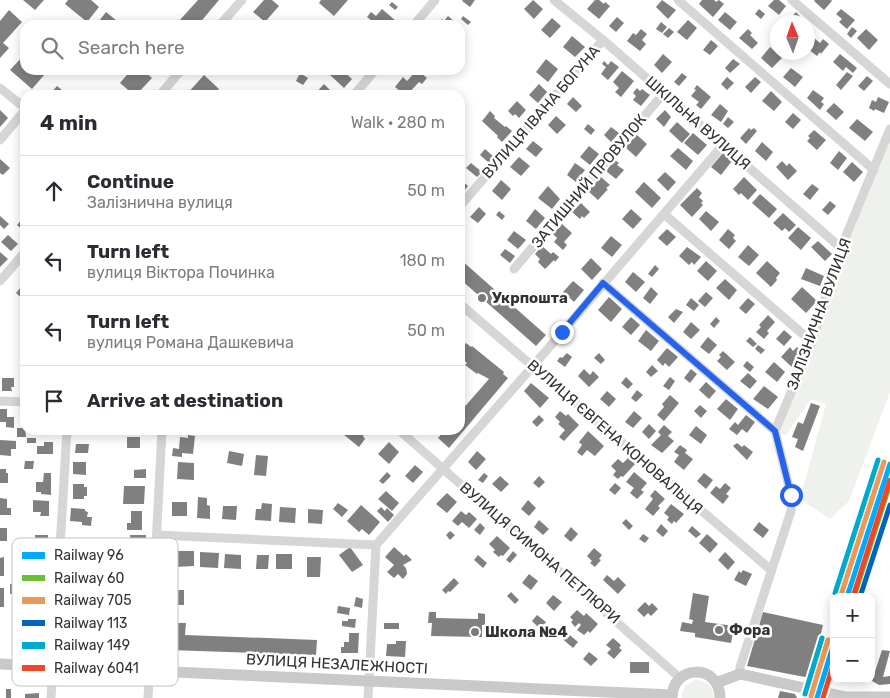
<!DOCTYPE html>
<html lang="en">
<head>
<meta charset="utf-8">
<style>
	:root { --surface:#fff; --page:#f2f2f3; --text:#2b2b33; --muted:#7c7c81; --line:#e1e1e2 }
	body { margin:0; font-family:Rubik,sans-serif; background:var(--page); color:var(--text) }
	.controls { position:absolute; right:15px; bottom:15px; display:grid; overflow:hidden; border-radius:10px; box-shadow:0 2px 12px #0003 }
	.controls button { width:45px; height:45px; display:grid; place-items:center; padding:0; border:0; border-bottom:1px solid var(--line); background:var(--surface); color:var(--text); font:25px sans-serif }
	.compass { position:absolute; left:770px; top:15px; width:45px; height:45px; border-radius:50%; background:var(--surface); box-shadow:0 2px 12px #0003; rotate:358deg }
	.stop { position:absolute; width:15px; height:15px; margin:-11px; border:4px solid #2563eb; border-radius:50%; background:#fff }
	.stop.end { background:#2563eb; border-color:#fff; box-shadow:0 1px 5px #0008 }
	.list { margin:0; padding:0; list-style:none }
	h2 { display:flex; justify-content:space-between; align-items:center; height:65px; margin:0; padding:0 20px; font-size:21px }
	h2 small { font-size:16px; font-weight:400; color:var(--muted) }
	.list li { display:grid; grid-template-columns:32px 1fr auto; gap:15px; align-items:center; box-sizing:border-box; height:70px; padding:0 20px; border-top:1px solid var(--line) }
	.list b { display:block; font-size:19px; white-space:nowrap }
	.list p { margin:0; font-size:16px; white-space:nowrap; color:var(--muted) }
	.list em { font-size:16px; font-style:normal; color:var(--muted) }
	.icon { flex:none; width:28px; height:28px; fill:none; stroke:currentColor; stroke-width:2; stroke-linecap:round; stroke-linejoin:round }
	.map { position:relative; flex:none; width:890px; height:698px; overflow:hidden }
	.search { position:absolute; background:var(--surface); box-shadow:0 2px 12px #0003; left:20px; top:20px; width:445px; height:55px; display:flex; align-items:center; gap:12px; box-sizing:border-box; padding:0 18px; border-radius:15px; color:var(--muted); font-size:19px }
	.panel { position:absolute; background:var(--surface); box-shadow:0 2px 12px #0003; left:20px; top:90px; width:445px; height:345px; border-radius:15px }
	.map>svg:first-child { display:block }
	.green { fill:#eff2ec }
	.building { fill:#808080 }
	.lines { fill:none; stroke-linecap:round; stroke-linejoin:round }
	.minor { stroke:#d6d6d6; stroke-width:9 }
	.major { stroke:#c9c9c9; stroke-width:11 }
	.rail-1-casing { stroke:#fff; stroke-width:9 }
	.rail-2-casing { stroke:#fff; stroke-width:9 }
	.rail-3-casing { stroke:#fff; stroke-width:9 }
	.rail-4-casing { stroke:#fff; stroke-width:9 }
	.rail-5-casing { stroke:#fff; stroke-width:9 }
	.rail-6-casing { stroke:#fff; stroke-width:9 }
	.rail-1 { stroke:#0af; stroke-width:5 }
	.rail-2 { stroke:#6ac030; stroke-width:5 }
	.rail-3 { stroke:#ea9a58; stroke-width:5 }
	.rail-4 { stroke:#0065bd; stroke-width:5 }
	.rail-5 { stroke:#00a9ce; stroke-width:5 }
	.rail-6 { stroke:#ee482b; stroke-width:5 }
	.route { stroke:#2563eb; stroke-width:6 }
	.poi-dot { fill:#7a7a7a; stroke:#fff; stroke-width:2 }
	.labels { text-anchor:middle; stroke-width:5; stroke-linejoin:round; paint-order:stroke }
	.street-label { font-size:15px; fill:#323232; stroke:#fff }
	.poi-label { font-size:15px; font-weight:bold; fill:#323232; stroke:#fff; text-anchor:start }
	.key { fill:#fff; stroke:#c2c2c2; stroke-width:1 }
	.key-label { font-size:14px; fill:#323232 }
</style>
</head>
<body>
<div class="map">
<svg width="890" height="698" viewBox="0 0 890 698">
	<rect width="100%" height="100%" fill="#fff"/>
	<!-- green -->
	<g class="green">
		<polygon points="890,129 890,392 849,501 830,519 800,499 826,404 811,399 786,435 775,431"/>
		<path d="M 696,680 C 708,681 713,687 714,698 L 682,698 C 681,688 687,683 696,680 Z"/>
	</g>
	<!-- building -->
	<g class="building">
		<polygon points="23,0 44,0 35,10"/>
		<polygon points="68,0 91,0 99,7 87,22 65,4"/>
		<polygon points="198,0 219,0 198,25 184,25 179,21"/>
		<polygon points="264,0 272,0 279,6 265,22 253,12"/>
		<polygon points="321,0 348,0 334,16 319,3"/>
		<polygon points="463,0 475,0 470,7 462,1"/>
		<polygon points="533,0 543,9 534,19 524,9"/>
		<polygon points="595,0 599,0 604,4 605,2 610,6 599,19 587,9"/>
		<polygon points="662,0 676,10 668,19 656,7"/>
		<polygon points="702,0 714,0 716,2 719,0 724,4 713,17 699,4"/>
		<polygon points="774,0 779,0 786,6 779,15 768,6"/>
		<polygon points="815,0 831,0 832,1 824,10 814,1"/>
		<polygon points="392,2 398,7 395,10 389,5"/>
		<polygon points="382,9 396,21 393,24 390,21 386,25 377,25 367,17 371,12 376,16"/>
		<polygon points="759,9 765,14 761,19 755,14"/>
		<polygon points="841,9 855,20 847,29 839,22 842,19 836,14"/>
		<polygon points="9,10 22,22 3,43 9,48 0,58 0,21"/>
		<polygon points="106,12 122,25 96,25"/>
		<polygon points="725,12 737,22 730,30 718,20"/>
		<polygon points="796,12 805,22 787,22"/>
		<polygon points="448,16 457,24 456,25 436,25 442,19 444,21"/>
		<polygon points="463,16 471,22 468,25 461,19"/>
		<polygon points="617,17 624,23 616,32 609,26"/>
		<polygon points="552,18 561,26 550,38 541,30"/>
		<polygon points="688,20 697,28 687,40 677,32"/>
		<polygon points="661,22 667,27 662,33 656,29"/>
		<polygon points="852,27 857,31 851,38 847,34"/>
		<polygon points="669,28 674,32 668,38 663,34"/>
		<polygon points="641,29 647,34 642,40 646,44 640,51 627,41 633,33 636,35"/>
		<polygon points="748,29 752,33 750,35 758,43 752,49 739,38"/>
		<polygon points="866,29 878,40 869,50 857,38"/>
		<polygon points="572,36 585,47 575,57 563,47"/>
		<polygon points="814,38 820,43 823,39 829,44 821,54 820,52 817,56 808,49 808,46"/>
		<polygon points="711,40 718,46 710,55 703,50"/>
		<polygon points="770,47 782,58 772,68 761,58"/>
		<polygon points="663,54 672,62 662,73 654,65"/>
		<polygon points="840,54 857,68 853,73 846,67 843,71 833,62"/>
		<polygon points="24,55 25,57 25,70 40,70 45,74 32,89 10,70"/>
		<polygon points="546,59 558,69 548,82 536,72"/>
		<polygon points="733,59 740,64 730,73 725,68"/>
		<polygon points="604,61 608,65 611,61 619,67 608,80 601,74 606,67 602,64"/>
		<polygon points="791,68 803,77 795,87 783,77"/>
		<polygon points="131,70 143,70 152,78 136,95 134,95 120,83"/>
		<polygon points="335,70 342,70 352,79 344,88 330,75"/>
		<polygon points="417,70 427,78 422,84 419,82 407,95 405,95 395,87 403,77 407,81"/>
		<polygon points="622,71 634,81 621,97 615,92 619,88 613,82"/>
		<polygon points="847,72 853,76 841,90 836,85"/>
		<polygon points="300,73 308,78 303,85 296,81"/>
		<polygon points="682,73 687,77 679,86 674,82"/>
		<polygon points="204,75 219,89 213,95 186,95"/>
		<polygon points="867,76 873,81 864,91 858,86"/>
		<polygon points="727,77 734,83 727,90 721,84"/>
		<polygon points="755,77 761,82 751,93 745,87"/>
		<polygon points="324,84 333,93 331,95 314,95"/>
		<polygon points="539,84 547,92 538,103 529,95"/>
		<polygon points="697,85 711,97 701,109 696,105 699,102 691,96 696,90 694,89"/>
		<polygon points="57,86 68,95 49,95"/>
		<polygon points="637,88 640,91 642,89 650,95 641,106 633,100 636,96 633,93"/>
		<polygon points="813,90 824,98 821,102 824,104 820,110 807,98"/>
		<polygon points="771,91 782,102 774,111 762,101"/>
		<polygon points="573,97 582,106 576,112 567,104"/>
		<polygon points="878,97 889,102 884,113 875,109 874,111 869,108 872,100 876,102"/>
		<polygon points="517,101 526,110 519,118 515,114 513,116 508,111"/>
		<polygon points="834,103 844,112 836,120 826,111"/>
		<polygon points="720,104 728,111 721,122 711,115"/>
		<polygon points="0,110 8,118 0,127"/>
		<polygon points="665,110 671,117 664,127 656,119"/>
		<polygon points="490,111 495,116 494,118 505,127 506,126 512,131 502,142 497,137 498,136 482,121"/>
		<polygon points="793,113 801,120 793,129 785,122"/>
		<polygon points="556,116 566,125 557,134 548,125"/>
		<polygon points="728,117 734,122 728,128 723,124"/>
		<polygon points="857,119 873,132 865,141 849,128"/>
		<polygon points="677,122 690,134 682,143 669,131"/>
		<polygon points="588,124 595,130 591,135 584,129"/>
		<polygon points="611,127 619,133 611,142 604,135"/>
		<polygon points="749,128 751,130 754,128 757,131 746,144 740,138"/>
		<polygon points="814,130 826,140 817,150 807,141 810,138 808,136"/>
		<polygon points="693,133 707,145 698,155 684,143"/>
		<polygon points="637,135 647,144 636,157 625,147"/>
		<polygon points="533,141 543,149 536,157 526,149"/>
		<polygon points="762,142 773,152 766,161 755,151"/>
		<polygon points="589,146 599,154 590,165 580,157"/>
		<polygon points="678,148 693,161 686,170 670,156"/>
		<polygon points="485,149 494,157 489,163 480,155"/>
		<polygon points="839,151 847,158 838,170 830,163"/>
		<polygon points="723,153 732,161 721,175 711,167"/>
		<polygon points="519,157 530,166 521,176 510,167"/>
		<polygon points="0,159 10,168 3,175 0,173"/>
		<polygon points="615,160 619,163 617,165 624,170 616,179 606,171"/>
		<polygon points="782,161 787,166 789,163 797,171 788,180 776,167"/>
		<polygon points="852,162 863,172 854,182 843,172"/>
		<polygon points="471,163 482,172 477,177 466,168"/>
		<polygon points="575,163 585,170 576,182 567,175"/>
		<polygon points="665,172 676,182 668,191 657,180"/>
		<polygon points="601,177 610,185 606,188 608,189 598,200 588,191"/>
		<polygon points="744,177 757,190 748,200 741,193 739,195 733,189"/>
		<polygon points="460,179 468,186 460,197"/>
		<polygon points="501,180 511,189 502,200 492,191"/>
		<polygon points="644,182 661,198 652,208 635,192"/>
		<polygon points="812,184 819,189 810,200 803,194"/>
		<polygon points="548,186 560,199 552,209 538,198"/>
		<polygon points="697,188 702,193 699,197 703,201 701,203 703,205 692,217 680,205"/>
		<polygon points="760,194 777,209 769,218 752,203"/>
		<polygon points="830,201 836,206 828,215 822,210"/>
		<polygon points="581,203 590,212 584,218 582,216 580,219 572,212"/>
		<polygon points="479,207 486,214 478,223 470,217"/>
		<polygon points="535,209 545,218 536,229 526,221"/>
		<polygon points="631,209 642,219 633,229 622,219"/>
		<polygon points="499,211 505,216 502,220 496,215"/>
		<polygon points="706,211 719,222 711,231 699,219"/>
		<polygon points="783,213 796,225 789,232 785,228 782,231 773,223"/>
		<polygon points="0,216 9,224 4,229 0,225"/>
		<polygon points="25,216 25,232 17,225"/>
		<polygon points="562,224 572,233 564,242 567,245 563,250 554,242 557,238 553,234"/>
		<polygon points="798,227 811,238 801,250 788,238"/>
		<polygon points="667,229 676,237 667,246 658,238"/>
		<polygon points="728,229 735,235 733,238 736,241 729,249 719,240"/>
		<polygon points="514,231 526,240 518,249 507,240"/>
		<polygon points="8,235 18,244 11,251 1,242"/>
		<polygon points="611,236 622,245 612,257 601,248"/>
		<polygon points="818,241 832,254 825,261 811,247"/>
		<polygon points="748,245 759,255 749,266 738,257"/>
		<polygon points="542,246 551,254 553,252 559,257 555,262 554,260 545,269 538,262 540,259 535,254"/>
		<polygon points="687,247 701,257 694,265 692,262 689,265 679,256"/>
		<polygon points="505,249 515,256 510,263 500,255"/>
		<polygon points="0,252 8,259 0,267"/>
		<polygon points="591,258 602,269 592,280 581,269"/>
		<polygon points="460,259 546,335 536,346 460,279"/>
		<polygon points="706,261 717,271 708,281 697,271"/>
		<polygon points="767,261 780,273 776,278 777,280 771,287 756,273"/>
		<polygon points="655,265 659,269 652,277 648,274"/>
		<polygon points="806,268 824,276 820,286 801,279"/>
		<polygon points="633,272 645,282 636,292 625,282"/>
		<polygon points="725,279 737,290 729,300 716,288"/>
		<polygon points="573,281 584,290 574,302 563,292"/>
		<polygon points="25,282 25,301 16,293"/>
		<polygon points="651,287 658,294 650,304 643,298"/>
		<polygon points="802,287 817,301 806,313 791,299"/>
		<polygon points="706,292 713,298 705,307 698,301"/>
		<polygon points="609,297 622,309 611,322 598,310"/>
		<polygon points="691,298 699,305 694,311 686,305"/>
		<polygon points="748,298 755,304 746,314 739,308"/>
		<polygon points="676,309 683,312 674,323 668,317"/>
		<polygon points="768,315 775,322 767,331 769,333 764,339 756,332 761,327 759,325"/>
		<polygon points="631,317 640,325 631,335 622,327"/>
		<polygon points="716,317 720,321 714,328 710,324"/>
		<polygon points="691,322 700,330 691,339 683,332"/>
		<polygon points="646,330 659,341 651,351 638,341"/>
		<polygon points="784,330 792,337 784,346 776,339"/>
		<polygon points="708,337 717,345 709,354 700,347"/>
		<polygon points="750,337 757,344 753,347 746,341"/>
		<polygon points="466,343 471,347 472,346 504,372 503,374 508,378 449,448 438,438 445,430 460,430 460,412 489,379 478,373 477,374 465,365 467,363 460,357 460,351"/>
		<polygon points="758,345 765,350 761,354 755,349"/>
		<polygon points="790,347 793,351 797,347 802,351 799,364 794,369 781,357"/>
		<polygon points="667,348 678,357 669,367 665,363 663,366 657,360"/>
		<polygon points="723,351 735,362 727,370 717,361 721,357 719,355"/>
		<polygon points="567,353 572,357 565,367 557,361 560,357 562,358"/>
		<polygon points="599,353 605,360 601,364 594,358"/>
		<polygon points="747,361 754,367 750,372 743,366"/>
		<polygon points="774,362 785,372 777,382 765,372"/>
		<polygon points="652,365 658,371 651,377 646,372"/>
		<polygon points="584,369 590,375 593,371 599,377 589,387 578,376"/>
		<polygon points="691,369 697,374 690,383 684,378"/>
		<polygon points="748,373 757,381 750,389 740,381"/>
		<polygon points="626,377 633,384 628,389 621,383"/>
		<polygon points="670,377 675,381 669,390 663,386"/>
		<polygon points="2,378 14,378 14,387 11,387 12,391 2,391"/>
		<polygon points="706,382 716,391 709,399 699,390"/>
		<polygon points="531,383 549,398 540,408 524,391"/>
		<polygon points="764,386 778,397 768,409 753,399"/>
		<polygon points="637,390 643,395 636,402 631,398"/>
		<polygon points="607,391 616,399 609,407 600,399"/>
		<polygon points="670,395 679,403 664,421 657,415 664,407 662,404"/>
		<polygon points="726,399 738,409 730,420 717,409"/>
		<polygon points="811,403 820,406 803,451 795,447 798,439 792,437 798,422 803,424"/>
		<polygon points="700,405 707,411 701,418 694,411"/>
		<polygon points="0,409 7,409 7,417 14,417 14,428 6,427 6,422 0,422"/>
		<polygon points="560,411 566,416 568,414 579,425 564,441 559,437 565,430 558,424 560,422 555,417"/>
		<polygon points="634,411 642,418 633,428 625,422"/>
		<polygon points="539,415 544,420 537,427 532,422"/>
		<polygon points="746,415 755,422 747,433 742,429 737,435 729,429 735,422 738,425"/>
		<polygon points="649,424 656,431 649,439 642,432"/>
		<polygon points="664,425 672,432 668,436 674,441 662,453 651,445 661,435 658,432"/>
		<polygon points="696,426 707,435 701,444 689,435"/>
		<polygon points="17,428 25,428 26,437 17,437"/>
		<polygon points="77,430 90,430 90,434 77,435"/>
		<polygon points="338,430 368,430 363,436 365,439 359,447"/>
		<polygon points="588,431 604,446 595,456 587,450 582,456 577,452 582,445 579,442"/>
		<polygon points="188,435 195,436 193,454 182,453 182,457 172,456 173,448 179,449 180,437 188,438"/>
		<rect x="127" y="437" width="13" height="11"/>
		<rect x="27" y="438" width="9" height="5"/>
		<polygon points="0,440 16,441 16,449 11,449 11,456 0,455"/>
		<polygon points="44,442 53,442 53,454 37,454 37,446 44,446"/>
		<polygon points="389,442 399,452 389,464 378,454"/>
		<polygon points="737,443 742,447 744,445 753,452 747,460 733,446"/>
		<polygon points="76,444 89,444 88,453 75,453"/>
		<polygon points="680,445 687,450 685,453 693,459 684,470 674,462 679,455 674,452"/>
		<polygon points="229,451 244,454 242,466 227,463"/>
		<polygon points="477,451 486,459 476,470 468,462"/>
		<polygon points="256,455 268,456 266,476 254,475"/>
		<polygon points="628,458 635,464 623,477 621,476 618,479 613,475 616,471 611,466 618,459 623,463"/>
		<polygon points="25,461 34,461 33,469 24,469"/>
		<polygon points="73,462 86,462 86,475 73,474"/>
		<polygon points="178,462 194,463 194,480 177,479"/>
		<polygon points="415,465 423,472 413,483 405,476"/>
		<polygon points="0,469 6,469 6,473 8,473 8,483 0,483"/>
		<polygon points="146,469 146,478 134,478 134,470"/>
		<polygon points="387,472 391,476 383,484 379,481"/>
		<polygon points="634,472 647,483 641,490 644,492 637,499 630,493 634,488 626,482"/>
		<polygon points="44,473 51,473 51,495 41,494 41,492 36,492 36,482 43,482"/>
		<polygon points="484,473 488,476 483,483 478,480"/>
		<polygon points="704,473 713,480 706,489 697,481"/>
		<polygon points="500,476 509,484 501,492 492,484"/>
		<polygon points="539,476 545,482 539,488 533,483"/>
		<polygon points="615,483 621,488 615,495 609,490"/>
		<polygon points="725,483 731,488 726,494 729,496 723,504 710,493 716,486 720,489"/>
		<polygon points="73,484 84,484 84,487 87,487 87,496 84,496 84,499 73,499"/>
		<polygon points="124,486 145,486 144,504 123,504"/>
		<polygon points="655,490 665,499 658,506 660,508 653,516 645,509 653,499 650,496"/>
		<polygon points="386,491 399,503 392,511 378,499"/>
		<polygon points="447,493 457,502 447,513 436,504"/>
		<polygon points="198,497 207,498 207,505 210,506 210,519 197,518"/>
		<polygon points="0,498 7,499 7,508 11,508 11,515 0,515"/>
		<polygon points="33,500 49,501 49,516 40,516 41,512 33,512"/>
		<polygon points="528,500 536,508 529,516 521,509"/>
		<rect x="172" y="502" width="15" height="14"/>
		<polygon points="262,503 272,504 271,521 255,520 256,509 261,509"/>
		<polygon points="338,503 348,510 342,517 333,509"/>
		<polygon points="671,504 684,514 676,523 674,521 672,524 667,520 669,517 664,513"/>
		<polygon points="361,505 380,522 369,535 362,529 359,532 347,521"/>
		<polygon points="223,506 237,506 236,520 222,519"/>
		<polygon points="280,507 296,508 295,523 279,522"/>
		<polygon points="381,507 385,511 387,508 394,515 388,522 377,511"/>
		<polygon points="71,508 85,509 85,511 88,512 87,517 92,517 91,526 82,525 82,522 70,521"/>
		<polygon points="308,509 323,510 322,524 308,523"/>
		<polygon points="131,511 142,511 142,530 127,530 127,523 131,523"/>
		<polygon points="461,511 466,515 469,512 477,519 469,528 462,522 458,526 452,521"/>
		<polygon points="626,519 633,526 629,530 622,523"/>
		<polygon points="539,520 549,529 543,535 534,527"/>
		<polygon points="759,522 769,530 763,538 753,530"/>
		<polygon points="480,523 485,528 480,535 474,530"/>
		<polygon points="661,524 668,531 663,537 656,531"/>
		<polygon points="692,526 701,534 696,538 688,531"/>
		<polygon points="571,527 578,534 571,542 564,536"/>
		<rect x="0" y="528" width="7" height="13"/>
		<polygon points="450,531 455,535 450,540 446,535"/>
		<polygon points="643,534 649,538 645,543 639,539"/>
		<polygon points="707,534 718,544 710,553 699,543"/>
		<rect x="35" y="535" width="13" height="10"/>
		<polygon points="130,535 146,535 146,540 141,540 141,550 131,550"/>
		<polygon points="497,536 510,548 503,556 501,555 499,557 493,552 495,550 489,544"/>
		<polygon points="350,547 363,565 352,572 339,555"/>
		<polygon points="394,547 404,556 406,554 412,560 403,565 406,568 407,574 403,579 398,574 394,578 387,572 394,565 385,557"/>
		<polygon points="594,548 602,555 599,559 601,560 595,567 590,563 592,561 587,556"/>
		<polygon points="174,551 194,551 194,566 175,567"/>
		<polygon points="513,551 517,555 510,563 506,560"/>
		<polygon points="200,552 219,553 218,568 200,567"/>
		<polygon points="725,552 735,562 728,570 718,560"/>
		<polygon points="225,554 241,555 241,569 224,568"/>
		<rect x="276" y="554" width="16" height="15"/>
		<polygon points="257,555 269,555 268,569 256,569"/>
		<polygon points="478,555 487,563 483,568 474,560"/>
		<polygon points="4,557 4,576 0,576 0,558"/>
		<polygon points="307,557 321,557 320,577 307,577"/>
		<polygon points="743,570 752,574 746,586 734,580 739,571 741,573"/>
		<polygon points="529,574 538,581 531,590 522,583"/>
		<polygon points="607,575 614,581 618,577 626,585 618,594 603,580"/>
		<polygon points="454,578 459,583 450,592 448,591 446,594 442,590"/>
		<rect x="10" y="584" width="5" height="10"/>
		<rect x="0" y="588" width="4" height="19"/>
		<rect x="172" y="590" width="12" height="15"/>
		<polygon points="511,592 519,600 515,604 507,596"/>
		<polygon points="693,593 709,596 705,622 734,626 731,643 695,637 695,633 680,631 682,622 692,624 693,620 689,619"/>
		<polygon points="553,595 562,602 554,611 546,603"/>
		<polygon points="356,597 363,599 362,608 354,606"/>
		<polygon points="645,602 649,606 652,603 658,609 651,616 648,613 644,617 637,610"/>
		<polygon points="338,606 350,608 349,615 337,613"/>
		<polygon points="577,610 584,616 586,613 598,624 590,633 588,631 584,635 577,630 581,625 579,623 575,627 571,622 573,620 570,617"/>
		<polygon points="429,612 436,612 436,618 478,619 478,613 485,614 485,625 482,625 482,637 431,636 432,623 428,623"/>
		<polygon points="763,612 823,625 810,678 747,666"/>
		<polygon points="537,615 546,622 540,629 532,621"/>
		<polygon points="348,619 356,619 355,628 342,626 342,621 348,621"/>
		<polygon points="170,623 186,623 185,635 317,640 316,655 169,650"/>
		<rect x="384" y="623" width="15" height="6"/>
		<polygon points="564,630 578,642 573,648 559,636"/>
		<polygon points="349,633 359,633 358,653 341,653 341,647 344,647 344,642 349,642"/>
		<polygon points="613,638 621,645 619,648 622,650 614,659 607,653 611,649 606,645"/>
		<polygon points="396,641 406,641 405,657 386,656 387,644 396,644"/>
		<polygon points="882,650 890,651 883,677 890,676 890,684 879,685 872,681"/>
		<polygon points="589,652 598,659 591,666 583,659"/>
		<rect x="630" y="662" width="19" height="11"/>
		<rect x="6" y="689" width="5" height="9"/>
		<polygon points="780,691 795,694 797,698 778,698"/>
		<polygon points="39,693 39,698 25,698 25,694"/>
	</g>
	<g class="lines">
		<!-- minor -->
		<g class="minor">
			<polyline points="554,0 603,40 841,248"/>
			<polyline points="678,0 874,170"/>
			<polyline points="792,0 890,84"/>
			<polyline points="220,25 242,0"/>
			<polyline points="414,25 435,0"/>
			<polyline points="0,88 25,108"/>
			<polyline points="160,95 181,70"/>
			<polyline points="354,95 375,70"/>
			<polyline points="0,140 25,110"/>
			<polyline points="460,206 603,40"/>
			<polyline points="664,214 812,342"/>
			<polyline points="514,269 664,93"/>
			<polyline points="0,281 25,252"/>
			<polyline points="603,283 775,431"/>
			<polyline points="460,304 771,570"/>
			<polyline points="0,401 25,402"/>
			<polyline points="399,430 680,678"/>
			<polyline points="157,535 376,545"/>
			<polyline points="740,674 740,667 791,511 791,495 775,431 812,342 841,248 890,129"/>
			<polyline points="51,698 67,430"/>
			<polyline points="148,698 162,430"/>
			<polyline points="368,698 376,545 533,366 723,145"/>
		</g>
		<!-- major -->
		<g class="major">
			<polyline points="0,664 672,695"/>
			<polyline points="716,683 740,674 846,697 890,697"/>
			<path d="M 672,698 C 672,664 720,663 720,698"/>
		</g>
		<!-- rail-1 casing -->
		<g class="rail-1-casing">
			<g id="rail-1">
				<polyline points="847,597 890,464"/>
				<polyline points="817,698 834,643"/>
			</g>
		</g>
		<!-- rail-2 casing -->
		<g class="rail-2-casing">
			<polyline id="rail-2" points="854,597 890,484"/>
		</g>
		<!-- rail-3 casing -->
		<g class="rail-3-casing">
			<g id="rail-3">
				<polyline points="841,595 884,462"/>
				<polyline points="811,696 828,640"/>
			</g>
		</g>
		<!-- rail-4 casing -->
		<g class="rail-4-casing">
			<polyline id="rail-4" points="860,597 890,505"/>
		</g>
		<!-- rail-5 casing -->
		<g class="rail-5-casing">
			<g id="rail-5">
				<polyline points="835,593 878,460"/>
				<polyline points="805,694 822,638"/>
			</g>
		</g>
		<!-- rail-6 casing -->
		<g class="rail-6-casing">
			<g id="rail-6">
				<polyline points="853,597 890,480"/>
				<polyline points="823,698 834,662"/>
			</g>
		</g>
		<!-- rail-1 -->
		<use href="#rail-1" class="rail-1"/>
		<!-- rail-2 -->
		<use href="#rail-2" class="rail-2"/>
		<!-- rail-3 -->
		<use href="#rail-3" class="rail-3"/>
		<!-- rail-4 -->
		<use href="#rail-4" class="rail-4"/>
		<!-- rail-5 -->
		<use href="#rail-5" class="rail-5"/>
		<!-- rail-6 -->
		<use href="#rail-6" class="rail-6"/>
	</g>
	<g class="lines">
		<!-- route -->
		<polyline class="route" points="562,332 603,283 775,431 791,495"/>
	</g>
	<!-- markers -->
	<g class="poi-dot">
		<circle cx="482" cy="298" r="5"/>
		<circle cx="719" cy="630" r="5"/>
		<circle cx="475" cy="632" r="5"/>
	</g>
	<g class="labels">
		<!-- street labels -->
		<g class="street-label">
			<text transform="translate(541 112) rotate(-49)" y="5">ВУЛИЦЯ ІВАНА БОГУНА</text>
			<text transform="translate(698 123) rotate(41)" y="5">ШКІЛЬНА ВУЛИЦЯ</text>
			<text transform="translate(589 181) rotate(-50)" y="5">ЗАТИШНИЙ ПРОВУЛОК</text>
			<text transform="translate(819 314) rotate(-70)" y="5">ЗАЛІЗНИЧНА ВУЛИЦЯ</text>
			<text transform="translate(615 437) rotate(41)" y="5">ВУЛИЦЯ ЄВГЕНА КОНОВАЛЬЦЯ</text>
			<text transform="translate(540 553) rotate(41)" y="5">ВУЛИЦЯ СИМОНА ПЕТЛЮРИ</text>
			<text transform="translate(337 664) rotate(3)" y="5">ВУЛИЦЯ НЕЗАЛЕЖНОСТІ</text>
		</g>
		<!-- poi labels -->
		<g class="poi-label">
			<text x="492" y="303">Укрпошта</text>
			<text x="729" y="635">Фора</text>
			<text x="485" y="637">Школа №4</text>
		</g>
	</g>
	<!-- legend -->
	<rect x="12" y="538" width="166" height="148" rx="8" class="key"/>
	<rect x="22" y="552" width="23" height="7" fill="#0af"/>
	<rect x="22" y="575" width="23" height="6" fill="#6ac030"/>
	<rect x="22" y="597" width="23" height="7" fill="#ea9a58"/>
	<rect x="22" y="620" width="23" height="6" fill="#0065bd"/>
	<rect x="22" y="642" width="23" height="7" fill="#00a9ce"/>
	<rect x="22" y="665" width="23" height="6" fill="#ee482b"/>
	<g class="key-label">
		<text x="54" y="560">Railway 96</text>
		<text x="54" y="583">Railway 60</text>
		<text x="54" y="605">Railway 705</text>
		<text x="54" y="628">Railway 113</text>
		<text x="54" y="650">Railway 149</text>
		<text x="54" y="673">Railway 6041</text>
	</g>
</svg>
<div class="controls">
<button>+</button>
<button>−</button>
</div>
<svg class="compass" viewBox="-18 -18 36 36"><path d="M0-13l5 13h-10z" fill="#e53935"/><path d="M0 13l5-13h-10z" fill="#7c7c81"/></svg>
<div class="stop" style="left:791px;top:495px"></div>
<div class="stop end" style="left:562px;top:332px"></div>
<div class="search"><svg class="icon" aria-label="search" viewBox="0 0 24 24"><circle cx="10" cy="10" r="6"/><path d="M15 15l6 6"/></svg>Search here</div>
<section class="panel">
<h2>4 min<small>Walk · 280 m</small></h2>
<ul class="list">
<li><svg class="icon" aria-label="ahead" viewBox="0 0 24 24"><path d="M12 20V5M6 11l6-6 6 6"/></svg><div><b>Continue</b><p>Залізнична вулиця</p></div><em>50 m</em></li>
<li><svg class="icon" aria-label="left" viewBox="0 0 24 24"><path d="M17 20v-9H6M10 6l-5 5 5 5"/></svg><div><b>Turn left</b><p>вулиця Віктора Починка</p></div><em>180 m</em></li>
<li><svg class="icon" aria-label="left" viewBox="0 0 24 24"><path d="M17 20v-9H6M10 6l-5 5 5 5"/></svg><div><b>Turn left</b><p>вулиця Романа Дашкевича</p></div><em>50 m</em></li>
<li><svg class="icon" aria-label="arrive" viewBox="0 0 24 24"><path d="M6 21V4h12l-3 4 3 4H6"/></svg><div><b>Arrive at destination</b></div></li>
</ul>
</section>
</div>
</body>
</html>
